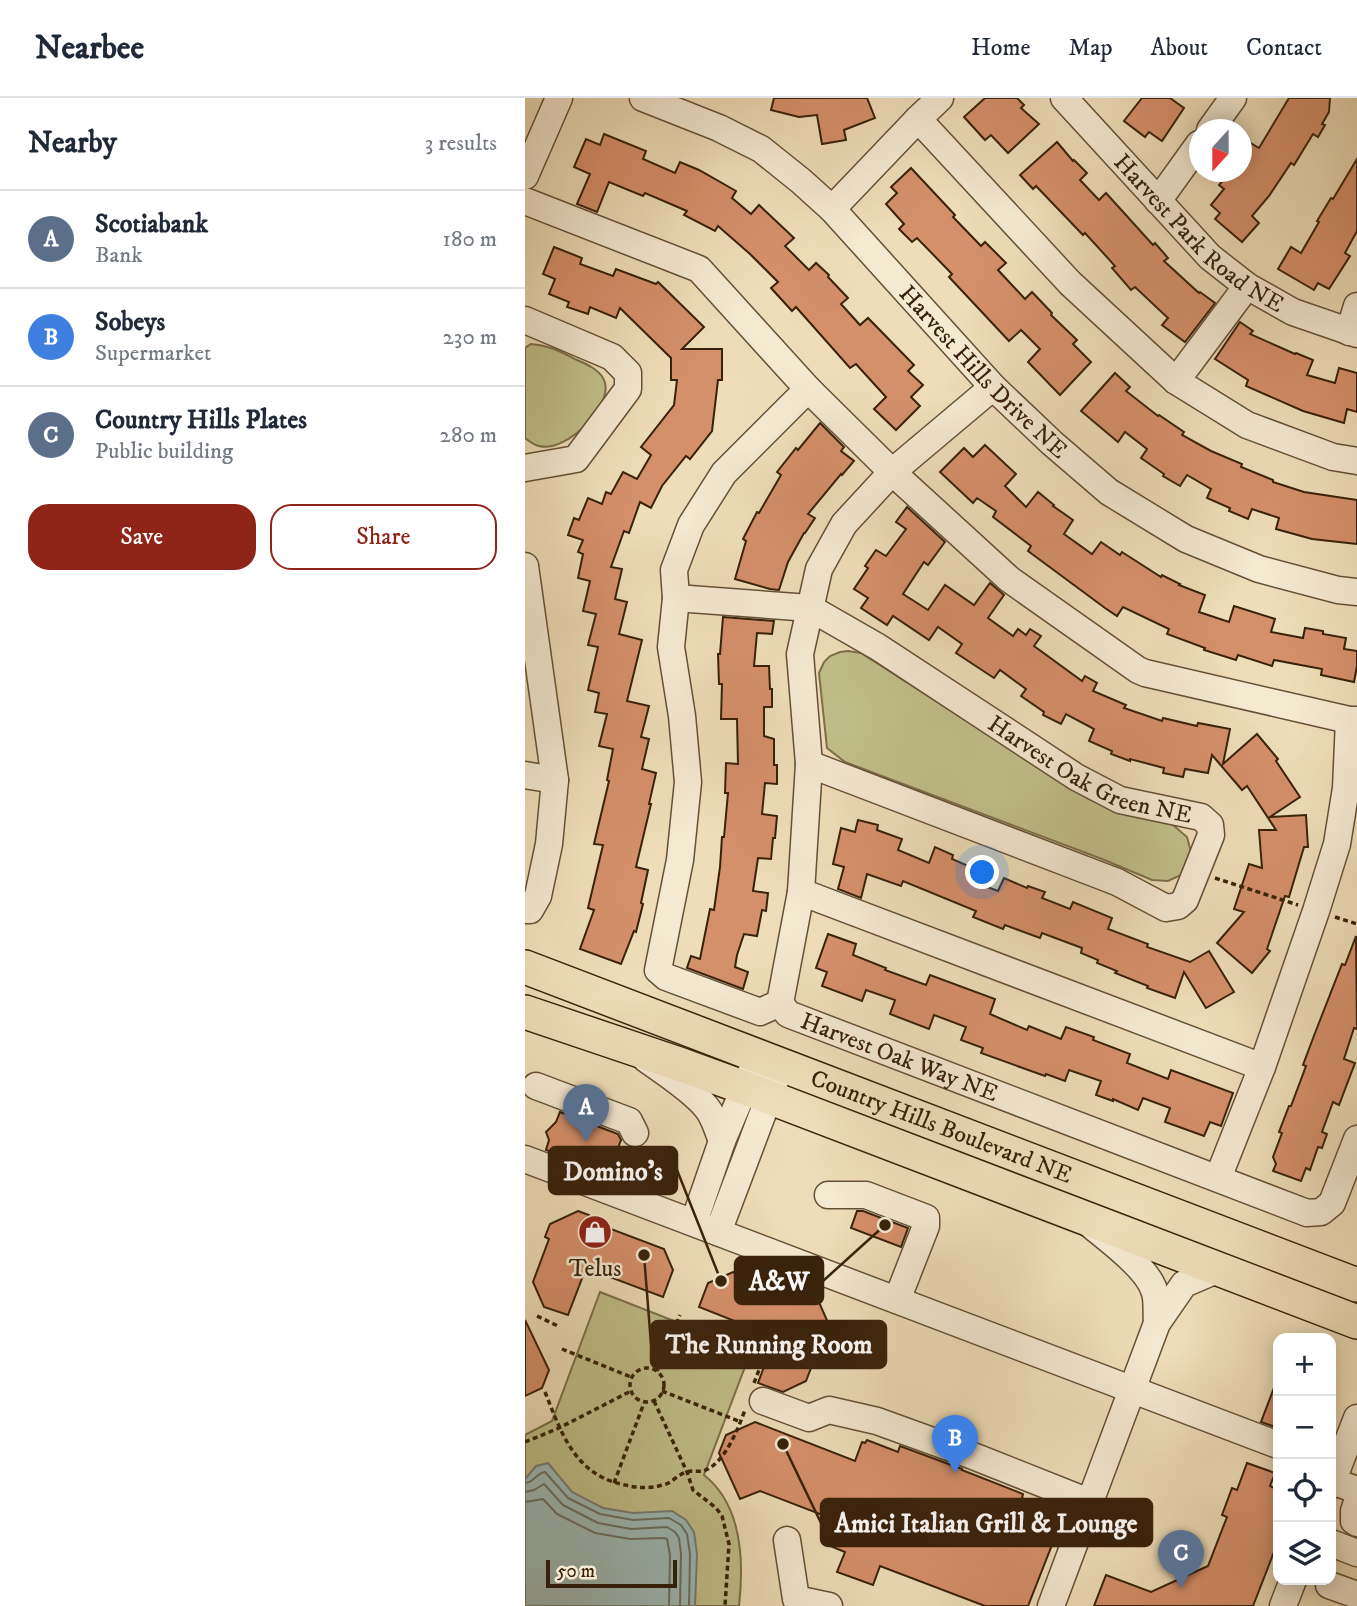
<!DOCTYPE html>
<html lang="en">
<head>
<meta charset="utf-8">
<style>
	:root { --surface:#fff; --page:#f6f6f7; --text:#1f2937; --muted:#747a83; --line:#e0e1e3; --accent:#8f2418 }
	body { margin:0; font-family:"IM FELL DW Pica",serif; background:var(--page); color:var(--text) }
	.controls { position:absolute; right:21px; bottom:21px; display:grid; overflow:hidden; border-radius:14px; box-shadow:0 4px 18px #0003 }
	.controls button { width:63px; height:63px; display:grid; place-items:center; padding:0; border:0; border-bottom:2px solid var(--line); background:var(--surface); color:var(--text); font:35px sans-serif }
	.compass { position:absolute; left:664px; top:21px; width:63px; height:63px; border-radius:50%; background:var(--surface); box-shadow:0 4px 18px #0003; rotate:201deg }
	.scale { position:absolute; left:21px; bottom:18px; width:131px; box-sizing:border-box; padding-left:7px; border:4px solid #38210a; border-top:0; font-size:19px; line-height:24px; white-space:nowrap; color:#38210a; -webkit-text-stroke:5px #f4e9d1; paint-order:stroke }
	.you { position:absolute; left:458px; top:775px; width:24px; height:24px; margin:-18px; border:5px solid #fff; border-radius:50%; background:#1a73e8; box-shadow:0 0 0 10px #1a73e833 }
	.badge { display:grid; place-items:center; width:46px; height:46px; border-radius:50%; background:var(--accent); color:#fff; font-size:23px; font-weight:700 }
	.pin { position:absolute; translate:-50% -58px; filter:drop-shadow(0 2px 4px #0008) }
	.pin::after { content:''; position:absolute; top:37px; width:24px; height:21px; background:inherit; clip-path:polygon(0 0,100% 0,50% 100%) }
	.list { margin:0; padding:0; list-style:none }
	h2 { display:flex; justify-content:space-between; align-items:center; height:91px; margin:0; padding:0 28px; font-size:30px }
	h2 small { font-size:23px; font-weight:400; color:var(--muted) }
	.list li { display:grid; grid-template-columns:46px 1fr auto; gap:21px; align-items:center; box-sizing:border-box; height:98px; padding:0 28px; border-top:2px solid var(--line) }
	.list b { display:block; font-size:26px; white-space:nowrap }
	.list p { margin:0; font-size:23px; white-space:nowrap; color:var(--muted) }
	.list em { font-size:23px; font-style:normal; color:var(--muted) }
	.actions { display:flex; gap:14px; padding:21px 28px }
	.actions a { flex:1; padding:16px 0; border:2px solid var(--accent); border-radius:21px; text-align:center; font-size:24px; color:var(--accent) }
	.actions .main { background:var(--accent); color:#fff }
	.icon { flex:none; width:38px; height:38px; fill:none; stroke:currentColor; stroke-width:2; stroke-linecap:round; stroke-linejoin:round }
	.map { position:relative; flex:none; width:832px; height:1508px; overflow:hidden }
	header { display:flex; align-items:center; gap:42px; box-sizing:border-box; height:98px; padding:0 35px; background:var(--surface); border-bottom:2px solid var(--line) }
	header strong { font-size:33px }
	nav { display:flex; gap:38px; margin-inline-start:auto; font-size:24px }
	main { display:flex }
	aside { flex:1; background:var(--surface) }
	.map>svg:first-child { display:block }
	.green { fill:#c0bf8a; stroke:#7c704a; stroke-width:2 }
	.water { fill:#9cbab8; stroke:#747d72; stroke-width:2 }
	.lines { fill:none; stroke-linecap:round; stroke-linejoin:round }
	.shore { stroke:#6a6e61; stroke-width:2 }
	.building { fill:#d48f6b; stroke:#38210a; stroke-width:2 }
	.minor-casing { stroke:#665036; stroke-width:29 }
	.major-casing { stroke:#38210a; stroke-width:36 }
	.path { stroke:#38210a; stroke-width:3.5; stroke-dasharray:5 3.5; stroke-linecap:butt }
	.minor { stroke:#f4e9d1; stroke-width:26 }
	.major { stroke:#eeddb8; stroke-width:33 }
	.labels { text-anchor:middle; stroke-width:5; stroke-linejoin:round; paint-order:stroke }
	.street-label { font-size:24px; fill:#38210a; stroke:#f4e9d1 }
	.poi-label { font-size:24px; fill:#38210a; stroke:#f4e9d1 }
	.leader { fill:none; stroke:#38210a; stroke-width:2.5 }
	.callout-dot { fill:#38210a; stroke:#f4e9d1; stroke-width:2.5 }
	.callout { fill:#38210a; stroke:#38210a; stroke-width:2.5 }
	.callout-label { font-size:26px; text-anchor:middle; font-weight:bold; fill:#fff }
</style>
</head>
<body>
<header>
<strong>Nearbee</strong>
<nav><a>Home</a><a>Map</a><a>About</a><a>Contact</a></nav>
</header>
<main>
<aside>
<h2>Nearby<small>3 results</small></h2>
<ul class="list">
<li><span class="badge" style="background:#5c6f8a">A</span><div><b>Scotiabank</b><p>Bank</p></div><em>180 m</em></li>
<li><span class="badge" style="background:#3f7fe0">B</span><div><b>Sobeys</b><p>Supermarket</p></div><em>230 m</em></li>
<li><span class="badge" style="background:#5c6f8a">C</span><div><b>Country Hills Plates</b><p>Public building</p></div><em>280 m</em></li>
</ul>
<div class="actions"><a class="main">Save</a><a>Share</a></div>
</aside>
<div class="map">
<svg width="832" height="1508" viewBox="0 0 832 1508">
	<rect width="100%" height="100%" fill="#eeddb8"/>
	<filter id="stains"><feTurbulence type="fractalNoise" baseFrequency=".00286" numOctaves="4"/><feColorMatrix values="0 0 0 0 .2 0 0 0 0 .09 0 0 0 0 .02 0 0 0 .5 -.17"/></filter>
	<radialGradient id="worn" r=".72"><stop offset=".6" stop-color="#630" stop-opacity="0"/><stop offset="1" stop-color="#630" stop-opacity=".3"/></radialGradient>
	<!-- green -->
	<g class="green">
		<path d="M 6,246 C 24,247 36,254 52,262 C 61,266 73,271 78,280 C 93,304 41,356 14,348 C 9,347 4,343 0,340 L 0,250 Z"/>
		<polygon points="323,553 336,555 564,701 612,719 632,720 648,727 662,739 666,754 656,777 643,783 627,782 577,761 320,664 302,650 294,575 299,564 305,558 315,554"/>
		<path d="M 75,1194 L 226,1253 L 179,1377 C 217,1407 219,1464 214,1508 L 0,1508 L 0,1337 L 27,1323 Z"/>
	</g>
	<!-- water -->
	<polygon class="water" points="23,1365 47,1394 78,1410 108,1415 147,1413 161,1422 169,1434 172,1456 170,1508 0,1508 0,1381 11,1368"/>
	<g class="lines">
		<!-- shore -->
		<g class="shore">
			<path d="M 0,1385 C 9,1385 11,1375 20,1374 L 43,1400 L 75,1416 L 108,1422 L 144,1420 L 156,1427 L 162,1436 L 165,1456 L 164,1508"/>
			<polyline points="0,1394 9,1392 19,1386 38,1407 73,1425 106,1431 142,1429 150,1434 154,1440 156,1456 155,1508"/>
			<polyline points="0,1404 18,1401 32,1416 70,1435 105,1441 139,1440 142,1441 145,1457 144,1508"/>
		</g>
	</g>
	<!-- building -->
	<g class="building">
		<polygon points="249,0 342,0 350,20 319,32 321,42 297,46 292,17 274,19 246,12"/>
		<polygon points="460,0 492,0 499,7 496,10 514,26 483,55 466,37 460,42 439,19"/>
		<polygon points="617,0 645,0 659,10 637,43 624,34 620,39 599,23"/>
		<polygon points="764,0 805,0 804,14 797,26 800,27 793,39 788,36 769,67 766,65 744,98 727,118 734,125 717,144 690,121 695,115 686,107 699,91 694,87 705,74 717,74 717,55 724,44 734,50"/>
		<polygon points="79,36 121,53 118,61 150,75 155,64 174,72 211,93 207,100 226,116 234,107 269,140 260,148 284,172 291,165 304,177 303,179 323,200 316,206 335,227 343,220 389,267 383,273 398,287 386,299 395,308 371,332 349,311 361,299 331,266 325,270 271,209 267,213 246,190 253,184 225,156 193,128 190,133 159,117 162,113 120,95 118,98 84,84 72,114 52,106 65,76 49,69 61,41 75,47"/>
		<polygon points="532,44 548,63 549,62 562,75 555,82 574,102 581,95 628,147 630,145 643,160 639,163 674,195 675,194 690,205 660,244 637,227 643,220 610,189 606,192 587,170 590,168 560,135 558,137 511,88 508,91 495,77"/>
		<polygon points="832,61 832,133 820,155 825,158 804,191 793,185 789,192 753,171 766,149 776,155 794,124 792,123 806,100 808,101"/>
		<polygon points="386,70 430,117 428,119 456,148 460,144 481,165 473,172 500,201 507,194 527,215 526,217 552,242 548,246 566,264 535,297 503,264 515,251 496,232 484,243 424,179 427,176 392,140 387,144 374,131 379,126 361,106 372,95 366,89"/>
		<polygon points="29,149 57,160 55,166 88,178 91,171 131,186 133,184 179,229 157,251 197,251 197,282 193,282 187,333 165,361 161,358 137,388 126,410 115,404 104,435 99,433 86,469 97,471 90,501 102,504 94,536 117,542 102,603 124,608 116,639 124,641 117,671 131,675 124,706 126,706 111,769 123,772 116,805 118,806 111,834 109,833 96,866 55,851 69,812 63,810 78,747 69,746 84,683 82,682 88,651 74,648 82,616 70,614 74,595 63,592 73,549 63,547 71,516 58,513 65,483 53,480 58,456 53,454 58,442 43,437 49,420 54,422 63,400 77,406 81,394 86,396 98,374 112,381 126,357 116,349 149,307 152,282 146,282 146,260 95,210 91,220 65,209 63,216 42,209 44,204 24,196 30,181 18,176"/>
		<polygon points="715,224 728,233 725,236 770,256 771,255 788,262 782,277 810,285 814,270 832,275 832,314 822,311 819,325 778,313 721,288 723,282 690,261"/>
		<polygon points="590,275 605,289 601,293 633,318 634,317 659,334 657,337 686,353 717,366 716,369 748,382 748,384 779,394 832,402 832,446 787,441 751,431 754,420 727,411 723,421 704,413 705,410 682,400 686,391 662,377 655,388 638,378 639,376 616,360 622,351 600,334 593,344 556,313"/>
		<polygon points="295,325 319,349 316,353 329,363 317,377 316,376 283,416 290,420 280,435 279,435 263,464 254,492 245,491 210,481 221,443 218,441 232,414 234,415 256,377 252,374 271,350 273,352"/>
		<polygon points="460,347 491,376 480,388 501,409 513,394 529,407 528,408 548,422 539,436 567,456 576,444 595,457 597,454 636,479 637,477 655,486 654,487 680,497 674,514 704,524 709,508 750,521 746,534 778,540 780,530 798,533 798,536 821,540 819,551 832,553 832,568 829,584 796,577 797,571 749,562 747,568 713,557 711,562 679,552 680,550 642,536 644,531 598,509 592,518 580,510 503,453 506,448 468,419 471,413 452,400 448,405 415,374 439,350 448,359"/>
		<polygon points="382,409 420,444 403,467 399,464 378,496 403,512 420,487 449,507 465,485 479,497 463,520 488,538 493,531 501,537 505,531 516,538 509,548 557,583 560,578 572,585 568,593 601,607 599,610 637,623 638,620 672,628 673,625 705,631 698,666 732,636 753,661 751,663 775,699 745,719 781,717 783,749 779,749 764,799 760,798 742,851 745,853 727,875 692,845 719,814 709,811 724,766 737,770 734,732 751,732 722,688 717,692 687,657 683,675 660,671 658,679 638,675 639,670 605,661 605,663 586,656 587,653 564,643 569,631 541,616 536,626 518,617 519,614 496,598 501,591 475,572 469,580 431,555 437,546 413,529 404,542 368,518 362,527 336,510 343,500 329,491 343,470 340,468 351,452 361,458 381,431 371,424"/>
		<polygon points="198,519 249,523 247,536 232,535 229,568 244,568 245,591 247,591 247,609 239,609 239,638 249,641 249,667 252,667 252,686 240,685 237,716 252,718 250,740 248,740 246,761 233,760 228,793 243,795 241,813 237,812 232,838 219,836 212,857 210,869 223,874 218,891 162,870 166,858 175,861 185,811 189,812 195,769 197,739 199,739 203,695 200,695 201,665 213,666 212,621 196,621 197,586 194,586 193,556 195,556"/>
		<polygon points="333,722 353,727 352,732 377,741 373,752 404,765 410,749 428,757 427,761 450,771 446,783 473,793 479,780 502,790 503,788 520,794 517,800 545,811 548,804 587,820 583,831 623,846 622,849 665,864 684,853 709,894 681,910 659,874 650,900 622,890 623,888 590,875 592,873 572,865 573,862 556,855 557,850 517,835 515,840 480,827 478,831 448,819 451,813 378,783 376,788 342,776 336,800 313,791 319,769 308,766 316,730 330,734"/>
		<polygon points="303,836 331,846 328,857 361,870 360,872 401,887 405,877 470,901 465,916 502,932 504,928 536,941 541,929 569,939 568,942 605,956 602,965 643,981 646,972 708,995 696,1028 685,1024 679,1038 657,1030 640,1024 645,1010 618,1000 613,1012 588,1001 588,1003 571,997 576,983 544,972 540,983 521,976 520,978 456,955 458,950 436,942 441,929 409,917 404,931 365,916 370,902 341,892 337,903 297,888 302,874 291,870"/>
		<polygon points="831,838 832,931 829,930 819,961 830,965 814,1007 808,1004 797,1034 802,1036 797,1050 793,1049 785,1072 781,1070 776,1083 748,1073 751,1066 748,1059 757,1035 754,1034 764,1008 766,1008 781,968 778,967 790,935 817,866 820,867"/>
		<polygon points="35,1014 93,1036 96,1042 83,1076 21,1052 24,1042 21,1034 31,1024"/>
		<polygon points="53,1113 64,1117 62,1122 139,1151 148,1172 138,1199 61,1170 43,1217 19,1209 8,1184 24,1141 20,1139 25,1126"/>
		<polygon points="332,1113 338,1113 383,1130 376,1149 326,1130"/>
		<polygon points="208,1174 280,1202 282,1198 293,1202 305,1229 299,1245 296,1244 281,1283 258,1294 233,1285 250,1239 174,1209 183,1185"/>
		<polygon points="0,1222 24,1272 17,1290 0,1298"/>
		<polygon points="752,1282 753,1282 753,1330 736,1324"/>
		<polygon points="230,1324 330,1363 337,1344 340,1345 342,1342 373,1354 375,1348 437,1371 437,1372 498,1396 497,1400 542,1418 531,1448 527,1447 503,1508 460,1508 355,1468 348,1487 312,1474 320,1454 298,1445 308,1421 235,1393 215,1401 194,1355 201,1337"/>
		<polygon points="722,1365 750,1375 745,1388 753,1392 753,1455 749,1454 728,1508 569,1508 581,1477 626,1494 683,1468 702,1419 697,1417 707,1390 712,1392"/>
	</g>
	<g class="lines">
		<!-- minor casing -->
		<g class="minor-casing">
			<g id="minor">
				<path id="s1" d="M 118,0 L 194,30 L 236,51 L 276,83 L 307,111 L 468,289 L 527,345 L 584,394 L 661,441 L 734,471 L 813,492 L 832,494"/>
				<path id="s2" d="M 539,0 L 685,159 L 722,188 L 768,214 L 832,236"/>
				<polyline points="393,21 545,185 651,283 722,327 808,359 832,363"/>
				<polyline points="685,32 708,0"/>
				<polyline points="0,78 34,0"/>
				<polyline points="0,103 174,171 283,291 367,374 484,481 613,572 620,575 824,622 832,622"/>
				<polyline points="633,103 674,46"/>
				<polyline points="307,111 393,21 415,0"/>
				<polyline points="0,222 87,259 103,275 103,291 51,361 0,370"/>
				<polyline points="824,234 832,208"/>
				<polyline points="651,283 722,188"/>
				<path id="s3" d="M 468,289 L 367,374 L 319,426 L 294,471 L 275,556 L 284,666 L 276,794 L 255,905 L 263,916 L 782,1115 L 796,1114 L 807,1105 L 832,1041"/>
				<polyline points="0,468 30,682 24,746 13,798 5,812 0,812"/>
				<path id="s4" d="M 151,500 L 285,510 L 353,549 L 551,679 L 595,702 L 676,719 L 685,727 L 686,737 L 660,802 L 653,808 L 641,810 L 592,784 L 284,666"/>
				<polyline points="0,677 30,682"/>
				<polyline points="276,794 737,969"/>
				<polyline points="255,905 235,914 141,879 133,872 155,762 163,684 157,618 146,549 151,500 149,472 166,427 199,375 283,291"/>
				<path d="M 121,961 C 137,972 174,997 184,1013 C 190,1022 193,1033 197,1043"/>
				<polyline points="11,988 104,1023 110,1035"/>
				<polyline points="0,1061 753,1347"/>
				<polyline points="693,1080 737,969 791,813 812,746 821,690 824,622"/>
				<polyline points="303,1097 341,1097 401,1120 401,1128 372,1202"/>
				<polyline points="169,1124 197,1043 233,958"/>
				<path d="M 567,1128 C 584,1142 622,1170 629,1192 C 633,1201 631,1215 632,1225"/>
				<polyline points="193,1134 256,967"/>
				<polyline points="238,1303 284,1320 304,1312 352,1323 443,1356 564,1404"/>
				<polyline points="807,1383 832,1392"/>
				<polyline points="806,1387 832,1320"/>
				<polyline points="832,1404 829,1413 829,1423 832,1425"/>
				<polyline points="262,1442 271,1501 304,1508"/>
				<polyline points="806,1445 832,1455"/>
				<polyline points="804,1487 832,1497"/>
				<polyline points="526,1508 632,1225 659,1186 694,1171"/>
				<polyline points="758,1508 768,1482"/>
			</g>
		</g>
		<!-- major casing -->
		<g class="major-casing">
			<g id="major">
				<path id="s5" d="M 0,869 L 832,1187"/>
				<polyline points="0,914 157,967 220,990 832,1224"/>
			</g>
		</g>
		<!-- path -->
		<g class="path">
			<polyline points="690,780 773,807"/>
			<polyline points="810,819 832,826"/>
			<polyline points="12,1218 35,1229"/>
			<polyline points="37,1251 106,1279"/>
			<circle cx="122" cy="1287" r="17"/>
			<polyline points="132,1273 155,1217"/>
			<polyline points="229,1285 239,1259"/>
			<polyline points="137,1293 216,1324"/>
			<path d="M 20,1294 C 36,1334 49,1375 96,1386 C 110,1390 124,1391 138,1387 C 147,1385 153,1376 162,1374 C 167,1372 173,1374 178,1373 C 199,1367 213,1331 220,1312"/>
			<polyline points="129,1303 162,1374 168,1392 191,1410 197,1418 204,1446 200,1508"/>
			<polyline points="0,1344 34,1330 106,1293"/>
			<polyline points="89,1385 119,1305"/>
		</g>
		<!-- minor -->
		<use href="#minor" class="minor"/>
		<!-- major -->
		<use href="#major" class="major"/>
	</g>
	<!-- icons -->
	<defs>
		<g id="shop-disc" transform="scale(1.75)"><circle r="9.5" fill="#8f2418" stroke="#f4e9d1"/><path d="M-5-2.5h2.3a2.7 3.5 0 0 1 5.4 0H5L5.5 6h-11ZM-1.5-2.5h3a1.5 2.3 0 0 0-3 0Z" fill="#fff"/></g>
	</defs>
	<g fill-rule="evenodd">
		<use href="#shop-disc" x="70" y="1134"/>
	</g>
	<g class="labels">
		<!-- street labels -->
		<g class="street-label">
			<text dy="8" stroke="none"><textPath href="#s2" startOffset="192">Harvest Park Road NE</textPath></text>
			<text dy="8" stroke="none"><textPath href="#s1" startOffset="444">Harvest Hills Drive NE</textPath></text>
			<text dy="8" stroke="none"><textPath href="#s4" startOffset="460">Harvest Oak Green NE</textPath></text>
			<text dy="8" stroke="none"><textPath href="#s3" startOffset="826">Harvest Oak Way NE</textPath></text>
			<text dy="8" stroke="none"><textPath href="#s5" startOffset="446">Country Hills Boulevard NE</textPath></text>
		</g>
		<!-- poi labels -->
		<g class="poi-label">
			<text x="70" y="1178">Telus</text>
		</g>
	</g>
	<!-- callouts -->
	<path class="leader" d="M196 1183L152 1072M360 1127L298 1183M119 1157L126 1246M258 1346L296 1425"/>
	<g class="callout-dot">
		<circle cx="196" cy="1183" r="7"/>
		<circle cx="360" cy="1127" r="7"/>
		<circle cx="119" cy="1157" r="7"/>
		<circle cx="258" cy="1346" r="7"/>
	</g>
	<g class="callout">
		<rect x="24" y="1049" width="128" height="47" rx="7"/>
		<rect x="210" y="1159" width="88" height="47" rx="7"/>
		<rect x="126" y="1223" width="235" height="47" rx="7"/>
		<rect x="296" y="1401" width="331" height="47" rx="7"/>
	</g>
	<g class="callout-label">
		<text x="88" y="1082">Domino's</text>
		<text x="254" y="1192">A&amp;W</text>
		<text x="244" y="1255">The Running Room</text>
		<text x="461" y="1434">Amici Italian Grill &amp; Lounge</text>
	</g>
	<rect width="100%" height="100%" filter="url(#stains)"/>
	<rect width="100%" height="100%" fill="url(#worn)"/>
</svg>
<div class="controls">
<button>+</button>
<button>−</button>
<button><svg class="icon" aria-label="locate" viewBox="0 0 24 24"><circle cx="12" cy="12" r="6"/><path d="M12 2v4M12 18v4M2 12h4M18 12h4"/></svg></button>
<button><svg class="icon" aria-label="layers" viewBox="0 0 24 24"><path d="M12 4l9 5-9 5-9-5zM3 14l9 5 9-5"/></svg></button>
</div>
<svg class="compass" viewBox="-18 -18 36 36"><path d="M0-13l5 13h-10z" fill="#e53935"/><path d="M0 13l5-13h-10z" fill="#747a83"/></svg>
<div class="scale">50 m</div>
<div class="you"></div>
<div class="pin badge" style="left:61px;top:1044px;background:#5c6f8a">A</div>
<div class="pin badge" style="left:430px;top:1375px;background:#3f7fe0">B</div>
<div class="pin badge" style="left:656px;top:1490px;background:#5c6f8a">C</div>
</div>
</main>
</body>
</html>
